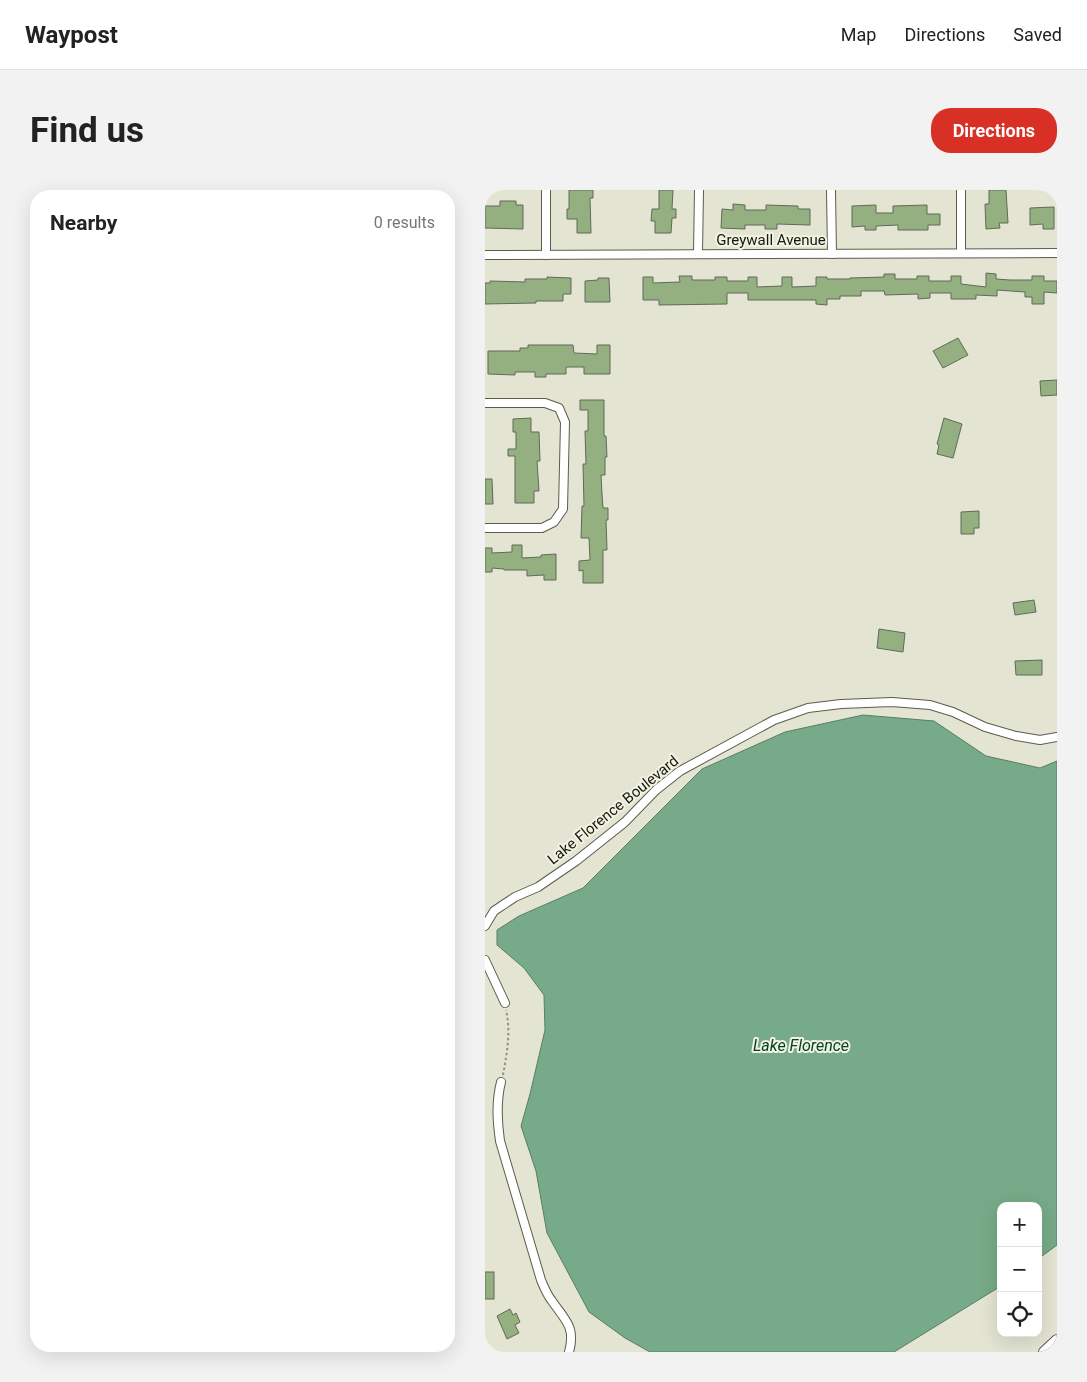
<!DOCTYPE html>
<html lang="en">
<head>
<meta charset="utf-8">
<style>
	:root { --surface:#fff; --page:#f2f2f2; --text:#222; --muted:#767676; --line:#e0e0e0; --accent:#d93025 }
	body { margin:0; font-family:Roboto,sans-serif; background:var(--page); color:var(--text) }
	.controls { position:absolute; right:15px; bottom:15px; display:grid; overflow:hidden; border-radius:10px; box-shadow:0 5px 20px #0002 }
	.controls button { width:45px; height:45px; display:grid; place-items:center; padding:0; border:0; border-bottom:1px solid var(--line); background:var(--surface); color:var(--text); font:25px sans-serif }
	.list { margin:0; padding:0; list-style:none }
	h2 { display:flex; justify-content:space-between; align-items:center; height:65px; margin:0; padding:0 20px; font-size:21px }
	h2 small { font-size:16px; font-weight:400; color:var(--muted) }
	.icon { flex:none; width:28px; height:28px; fill:none; stroke:currentColor; stroke-width:2; stroke-linecap:round; stroke-linejoin:round }
	.map { position:relative; flex:none; width:572px; height:1162px; overflow:hidden; border-radius:20px }
	header { display:flex; align-items:center; gap:30px; box-sizing:border-box; height:70px; padding:0 25px; background:var(--surface); border-bottom:1px solid var(--line) }
	header strong { font-size:24px }
	nav { display:flex; gap:28px; margin-inline-start:auto; font-size:18px }
	.intro { display:flex; align-items:center; justify-content:space-between; box-sizing:border-box; height:120px; padding:0 30px }
	h1 { margin:0; font-size:35px }
	.button { padding:12px 22px; border-radius:20px; background:var(--accent); color:#fff; font-size:18px; font-weight:700 }
	main { display:flex; gap:30px; padding:0 30px }
	aside { flex:1; background:var(--surface); border-radius:20px; box-shadow:0 5px 20px #0002 }
	.map>svg:first-child { display:block }
	.water { fill:#7a8; stroke:#5a7e65 }
	.building { fill:#95b080; stroke:#61695b }
	.lines { fill:none; stroke-linecap:round; stroke-linejoin:round }
	.street-casing { stroke:#5c5c4d; stroke-width:10 }
	.secondary-casing { stroke:#5c5c4d; stroke-width:12 }
	.path { stroke:#8f8f83; stroke-width:2; stroke-dasharray:2.5 2.5; stroke-linecap:butt }
	.street { stroke:#fff; stroke-width:8 }
	.secondary { stroke:#fff; stroke-width:10 }
	.labels { text-anchor:middle; stroke-width:4; stroke-linejoin:round; paint-order:stroke }
	.street-label { font-size:15px; fill:#171812; stroke:#f1f2e0 }
	.water-label { font-size:16px; font-style:italic; fill:#014323; stroke:#f1f2e0 }
</style>
</head>
<body>
<header>
<strong>Waypost</strong>
<nav><a>Map</a><a>Directions</a><a>Saved</a></nav>
</header>
<div class="intro"><h1>Find us</h1><a class="button">Directions</a></div>
<main>
<aside>
<h2>Nearby<small>0 results</small></h2>
<ul class="list">
</ul>
</aside>
<div class="map">
<svg width="572" height="1162" viewBox="0 0 572 1162">
	<rect width="100%" height="100%" fill="#e4e4d3"/>
	<!-- water -->
	<polygon class="water" points="378,525 449,531 501,566 555,578 572,571 572,1055 553,1069 553,1016 516,1016 516,1096 409,1162 165,1162 140,1148 104,1122 62,1043 51,981 36,936 45,904 60,840 59,805 39,778 12,755 12,740 34,726 98,698 217,579 300,542"/>
	<!-- building -->
	<g class="building">
		<polygon points="84,0 108,0 108,8 105,8 106,43 92,43 92,29 82,29 82,19 84,19"/>
		<polygon points="174,0 188,0 187,19 191,19 191,28 187,28 186,43 170,43 170,31 166,31 167,19 174,19"/>
		<polygon points="504,0 521,0 523,33 514,33 515,38 501,39 500,14 504,14"/>
		<polygon points="15,11 31,11 31,15 38,15 38,39 0,38 0,16 15,16"/>
		<polygon points="248,14 260,15 260,20 281,20 281,15 313,16 313,19 325,19 325,35 292,34 292,39 280,39 280,35 260,35 260,39 236,38 237,19 248,20"/>
		<polygon points="391,15 391,23 408,23 408,16 442,15 442,24 455,24 455,35 443,35 443,40 413,40 413,35 391,36 391,40 380,40 380,36 367,37 367,16"/>
		<polygon points="569,17 569,39 558,39 558,34 545,35 545,18"/>
		<polygon points="501,83 511,84 511,89 525,90 547,90 547,86 559,86 559,91 572,91 572,103 559,102 559,114 547,114 547,107 540,107 540,102 512,100 512,106 491,105 491,109 466,109 466,103 445,103 445,108 433,109 433,104 400,105 399,101 376,101 376,106 355,106 355,109 342,109 342,115 331,114 331,110 263,110 263,103 242,103 242,114 174,115 174,110 158,110 158,87 168,87 168,93 195,92 194,86 207,86 207,90 230,90 230,87 242,87 242,91 263,91 263,87 272,87 272,97 297,96 297,87 307,87 307,97 331,96 331,87 342,87 342,89 365,89 365,88 399,87 399,84 410,84 410,89 432,89 432,86 444,86 444,91 466,91 466,86 476,86 476,94 501,97"/>
		<polygon points="62,87 86,88 86,104 78,104 78,111 51,111 51,113 0,114 0,93 5,93 5,91 40,92 40,89 62,89"/>
		<polygon points="113,88 124,88 125,112 100,112 100,91 113,90"/>
		<polygon points="473,148 483,165 458,178 448,161"/>
		<polygon points="43,155 88,155 89,163 112,164 112,155 125,155 125,184 99,184 99,177 81,177 81,184 61,184 61,187 50,187 50,182 30,182 30,185 3,184 3,161 35,161 35,158 43,158"/>
		<polygon points="572,190 572,205 556,206 555,191"/>
		<polygon points="95,210 119,210 119,246 121,246 122,267 120,267 120,285 116,285 117,304 118,318 123,318 123,330 121,330 122,360 118,360 118,393 98,393 98,380 94,381 94,371 105,370 104,348 96,348 97,316 99,316 98,274 101,274 100,241 103,241 103,220 95,220"/>
		<polygon points="46,228 46,242 54,242 55,271 52,271 54,301 49,301 49,313 30,313 30,266 23,266 23,259 31,259 31,242 28,242 28,229"/>
		<polygon points="459,228 477,234 468,268 452,264 454,255 452,254"/>
		<polygon points="0,289 7,289 8,314 0,314"/>
		<polygon points="494,321 494,338 489,338 489,344 476,344 476,322"/>
		<polygon points="27,355 37,355 37,368 56,367 56,365 71,364 71,390 59,390 59,385 42,386 42,380 19,380 19,379 7,378 7,382 0,382 0,358 7,358 7,363 27,362"/>
		<polygon points="549,410 551,422 530,425 528,413"/>
		<polygon points="394,439 420,443 418,462 392,458"/>
		<polygon points="557,470 557,485 531,485 530,471"/>
		<rect x="0" y="1082" width="9" height="27"/>
		<polygon points="25,1119 28,1125 31,1123 35,1132 30,1135 34,1143 22,1149 12,1126"/>
	</g>
	<g class="lines">
		<!-- street casing -->
		<g class="street-casing">
			<g id="street">
				<polyline points="61,0 61,65"/>
				<polyline points="346,0 347,64"/>
				<polyline points="476,0 476,63"/>
				<polyline points="213,63 214,0"/>
				<polyline points="0,65 572,63"/>
				<polyline points="0,213 60,213 74,218 80,232 78,319 69,332 57,338 0,338"/>
				<polyline points="0,736 9,721 30,707 53,697 91,671 140,632 171,600 195,581 289,530 323,518 356,514 407,512 445,515 468,522 500,537 531,546 555,550 572,547"/>
				<polyline points="0,770 20,813"/>
				<path d="M 16,892 C 11,912 12,930 15,951 L 56,1090 C 59,1097 62,1105 67,1111 C 80,1130 91,1137 84,1162"/>
			</g>
		</g>
		<!-- secondary casing -->
		<g class="secondary-casing">
			<polyline id="secondary" points="559,1162 572,1150"/>
		</g>
		<!-- path -->
		<path class="path" d="M 18,885 C 22,863 26,842 21,820"/>
		<!-- street -->
		<use href="#street" class="street"/>
		<!-- secondary -->
		<use href="#secondary" class="secondary"/>
	</g>
	<g class="labels">
		<!-- street labels -->
		<g class="street-label">
			<text x="286" y="55">Greywall Avenue</text>
			<text transform="translate(128 620) rotate(-39)" y="5">Lake Florence Boulevard</text>
		</g>
		<!-- water labels -->
		<g class="water-label">
			<text x="316" y="861">Lake Florence</text>
		</g>
	</g>
</svg>
<div class="controls">
<button>+</button>
<button>−</button>
<button><svg class="icon" aria-label="locate" viewBox="0 0 24 24"><circle cx="12" cy="12" r="6"/><path d="M12 2v4M12 18v4M2 12h4M18 12h4"/></svg></button>
</div>
</div>
</main>
</body>
</html>
